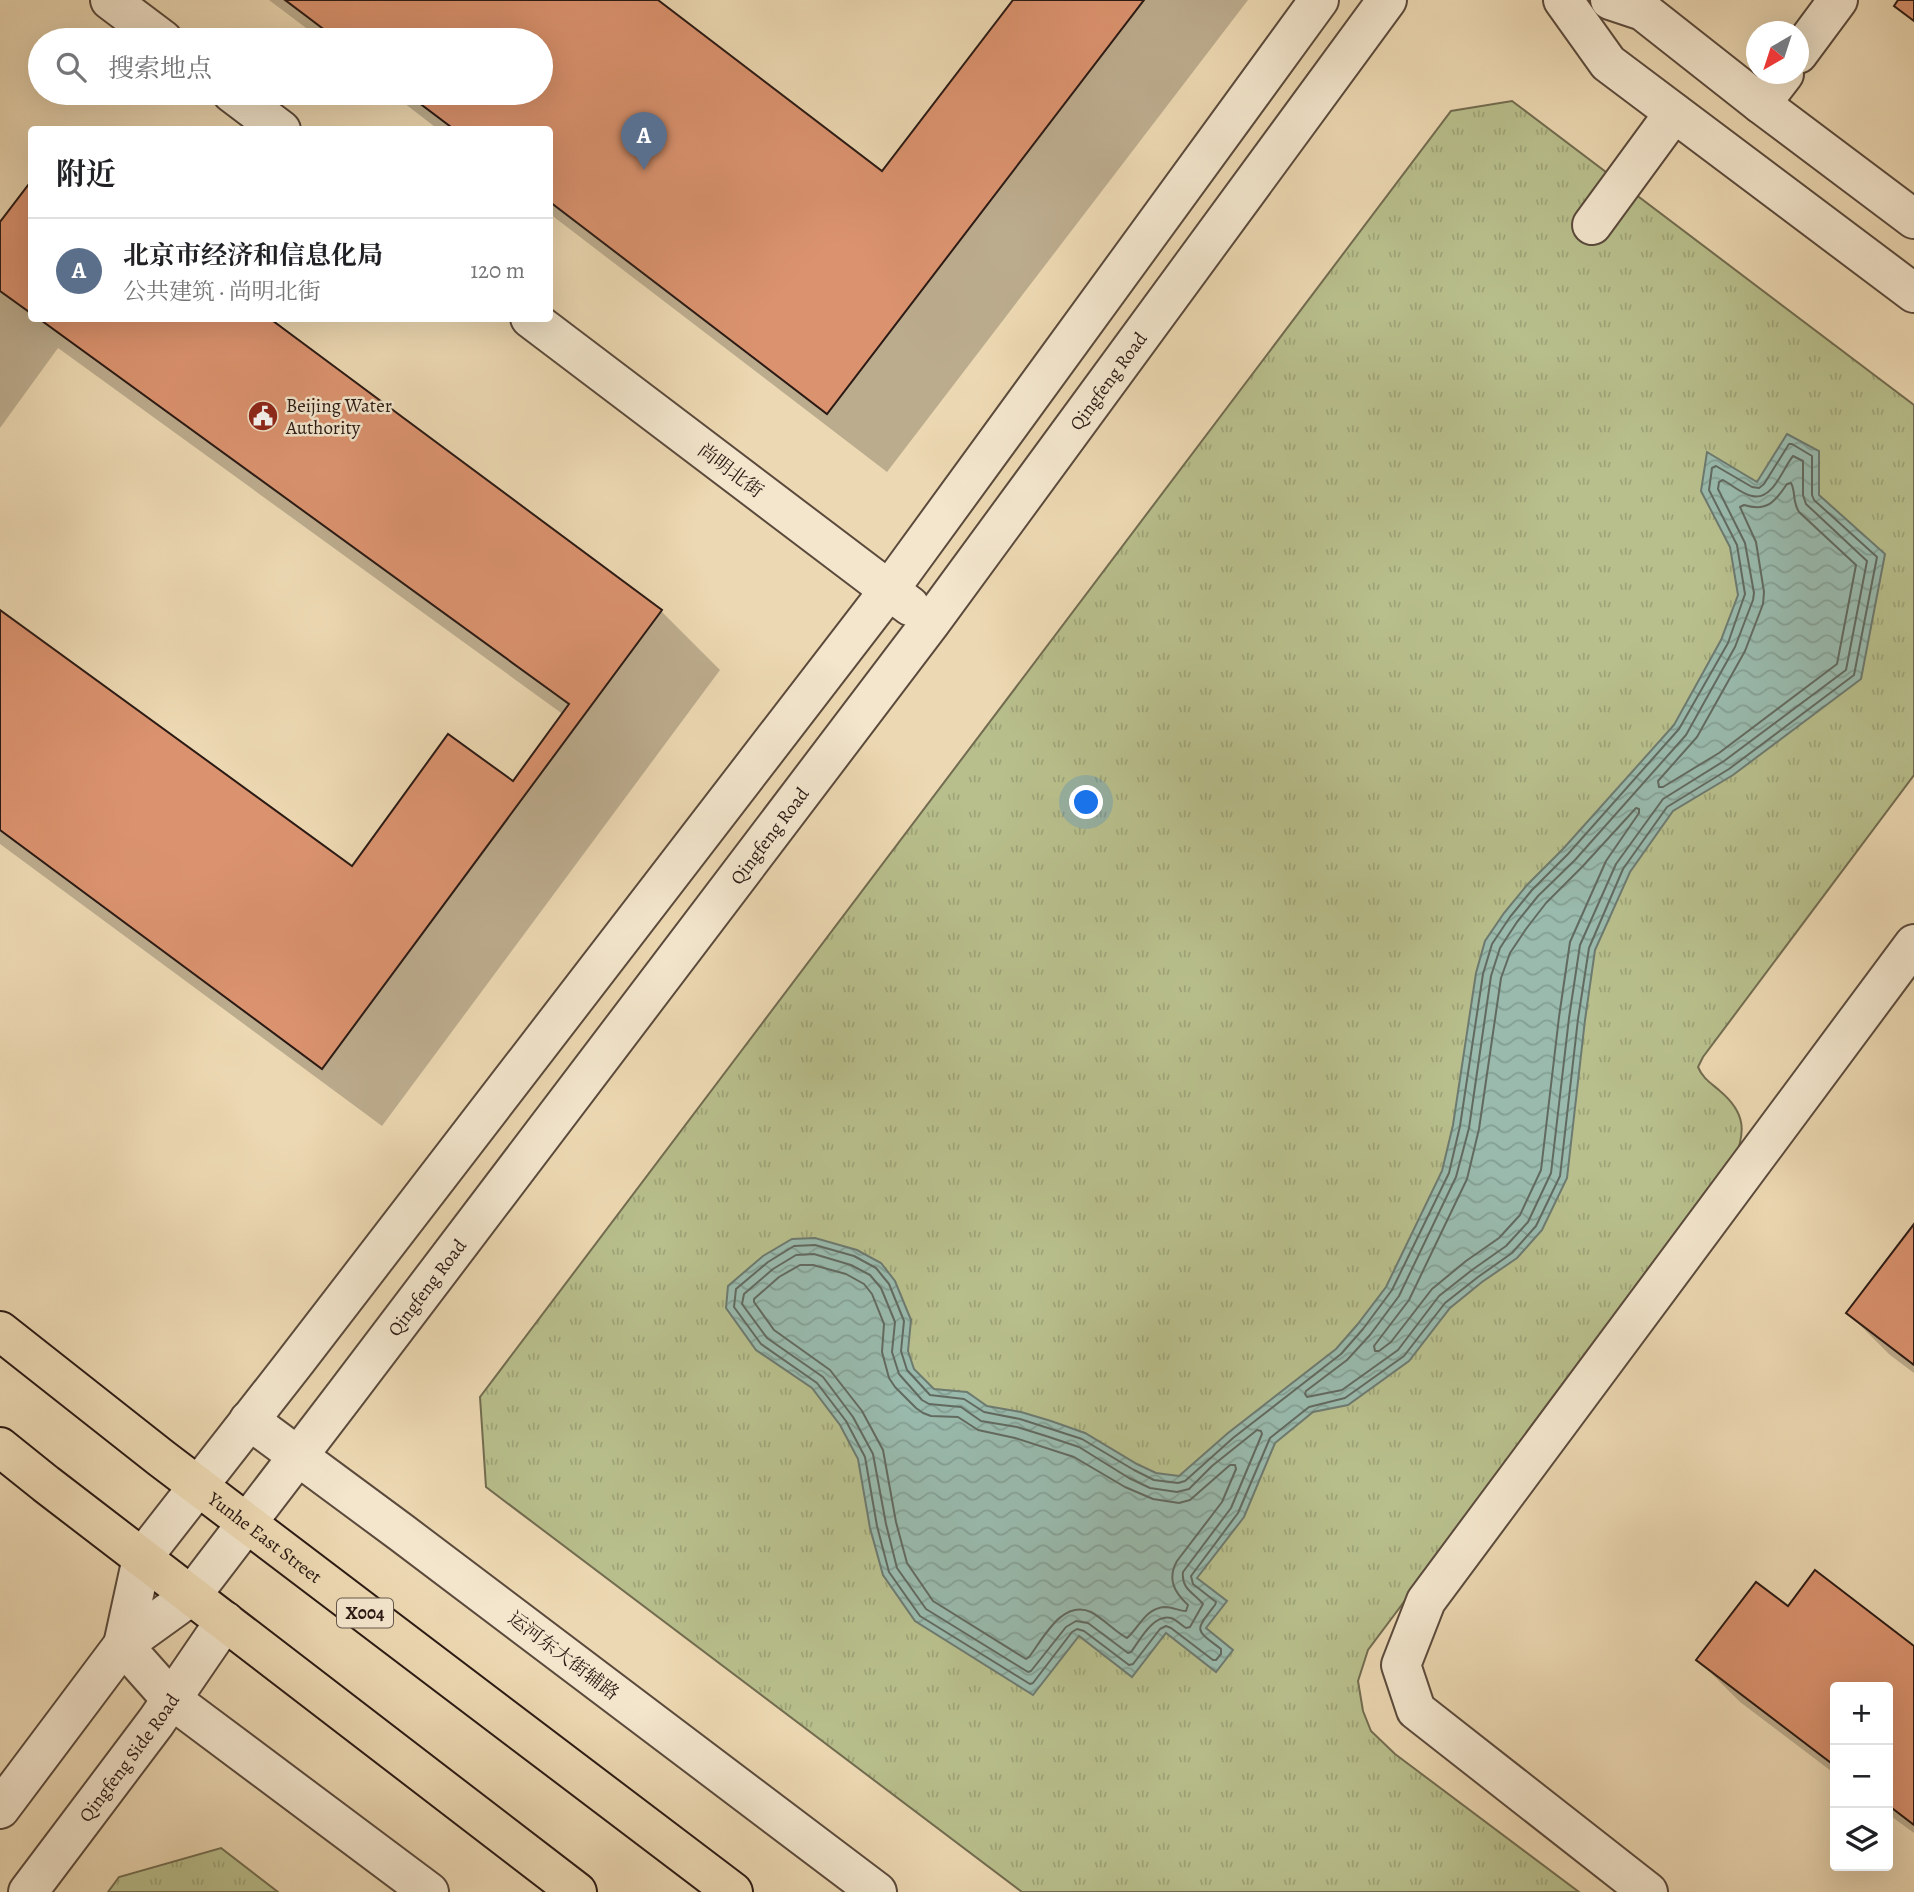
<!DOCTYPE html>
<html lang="zh">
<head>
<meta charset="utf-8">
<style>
	:root { --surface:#fff; --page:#f6f6f6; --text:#202124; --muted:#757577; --line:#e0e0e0; --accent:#d93025 }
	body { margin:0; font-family:Alegreya,"Noto Serif SC",serif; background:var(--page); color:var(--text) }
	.controls { position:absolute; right:21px; bottom:21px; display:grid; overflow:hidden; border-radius:7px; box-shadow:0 7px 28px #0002 }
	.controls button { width:63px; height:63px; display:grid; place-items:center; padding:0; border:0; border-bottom:2px solid var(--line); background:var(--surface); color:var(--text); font:35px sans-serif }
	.compass { position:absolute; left:1746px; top:21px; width:63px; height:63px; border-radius:50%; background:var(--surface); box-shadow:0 7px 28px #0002; rotate:219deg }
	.you { position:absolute; left:1087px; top:803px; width:24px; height:24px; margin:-18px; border:5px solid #fff; border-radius:50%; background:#1a73e8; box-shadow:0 0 0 10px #1a73e833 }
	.badge { display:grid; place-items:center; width:46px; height:46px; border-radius:50%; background:var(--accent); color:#fff; font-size:23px; font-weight:700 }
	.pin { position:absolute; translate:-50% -58px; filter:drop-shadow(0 2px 4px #0008) }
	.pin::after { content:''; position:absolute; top:37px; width:24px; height:21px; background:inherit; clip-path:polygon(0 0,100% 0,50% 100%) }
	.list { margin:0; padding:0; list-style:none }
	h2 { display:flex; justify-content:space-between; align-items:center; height:91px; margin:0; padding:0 28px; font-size:30px }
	h2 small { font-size:23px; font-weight:400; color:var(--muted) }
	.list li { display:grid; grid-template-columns:46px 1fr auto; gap:21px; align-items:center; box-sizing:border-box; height:105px; padding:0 28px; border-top:2px solid var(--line) }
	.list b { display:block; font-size:26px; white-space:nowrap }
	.list p { margin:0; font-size:23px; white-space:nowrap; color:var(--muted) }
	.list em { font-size:23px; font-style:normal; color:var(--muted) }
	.icon { flex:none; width:38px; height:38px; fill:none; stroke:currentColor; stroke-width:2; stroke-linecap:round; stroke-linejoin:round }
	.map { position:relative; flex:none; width:1914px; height:1892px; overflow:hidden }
	.search { position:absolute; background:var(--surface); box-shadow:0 7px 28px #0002; left:28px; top:28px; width:525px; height:77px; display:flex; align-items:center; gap:18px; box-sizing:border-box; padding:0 24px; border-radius:38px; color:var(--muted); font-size:26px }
	.panel { position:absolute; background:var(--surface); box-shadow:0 7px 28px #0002; left:28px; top:126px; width:525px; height:196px; border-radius:7px }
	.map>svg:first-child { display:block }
	.park { fill:url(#park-tufts); stroke:#726c50; stroke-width:2 }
	.water { fill:url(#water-waves); stroke:#6d7a70; stroke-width:2 }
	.shadow { fill:#0003 }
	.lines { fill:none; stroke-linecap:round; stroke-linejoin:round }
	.shore { stroke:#626a60; stroke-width:2 }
	.building { fill:#db936f; stroke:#2b1a14; stroke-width:2 }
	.minor-casing { stroke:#5b4a3c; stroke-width:42 }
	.major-casing { stroke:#2b1a14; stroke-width:42 }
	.minor { stroke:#f3e6cd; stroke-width:38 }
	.major { stroke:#ecd8b2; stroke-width:38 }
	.labels { text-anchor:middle; stroke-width:5; stroke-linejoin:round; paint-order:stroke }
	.shield { fill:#f3e6cd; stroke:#67574c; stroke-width:2 }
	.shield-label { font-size:18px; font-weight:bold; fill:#2b1a14 }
	.street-label { font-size:19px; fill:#2b1a14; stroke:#f3e6cd }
	.poi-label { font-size:19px; fill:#2b1a14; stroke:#f3e6cd; text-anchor:start }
</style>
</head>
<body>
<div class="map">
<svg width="1914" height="1892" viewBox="0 0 1914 1892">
	<defs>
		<pattern id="park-tufts" width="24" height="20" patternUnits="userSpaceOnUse" patternTransform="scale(1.75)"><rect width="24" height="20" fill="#b8bf8c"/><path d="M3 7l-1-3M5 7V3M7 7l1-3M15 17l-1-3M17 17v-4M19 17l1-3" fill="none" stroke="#9ea478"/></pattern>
		<pattern id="water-waves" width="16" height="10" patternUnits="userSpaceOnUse" patternTransform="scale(1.75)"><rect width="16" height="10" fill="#99baad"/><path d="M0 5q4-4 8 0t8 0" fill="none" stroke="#849f94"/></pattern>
	</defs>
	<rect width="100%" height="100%" fill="#ecd8b2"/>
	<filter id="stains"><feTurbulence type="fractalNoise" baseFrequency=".00286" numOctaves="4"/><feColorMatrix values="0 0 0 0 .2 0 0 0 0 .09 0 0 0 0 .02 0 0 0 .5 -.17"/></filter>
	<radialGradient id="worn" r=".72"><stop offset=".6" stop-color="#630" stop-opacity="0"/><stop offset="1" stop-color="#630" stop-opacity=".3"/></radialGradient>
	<!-- park -->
	<g class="park">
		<path d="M 1512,101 L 1914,405 L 1914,775 L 1703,1057 L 1698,1067 C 1703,1079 1711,1083 1720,1091 C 1746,1113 1746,1132 1734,1161 L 1368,1650 L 1358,1681 L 1363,1711 L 1371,1731 L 1395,1754 L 1579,1892 L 1022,1892 L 486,1487 L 480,1397 L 1451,111 Z"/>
		<polygon points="221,1848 278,1892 108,1892 119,1877"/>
	</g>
	<!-- water -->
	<polygon class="water" points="1787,434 1819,451 1819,495 1885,554 1861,679 1733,775 1673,811 1630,872 1595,950 1585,1020 1567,1178 1542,1230 1517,1258 1482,1282 1450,1308 1409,1361 1348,1405 1313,1412 1275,1443 1244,1517 1197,1578 1227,1601 1206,1628 1233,1650 1216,1672 1166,1633 1132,1677 1079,1636 1033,1695 915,1621 883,1575 870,1528 858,1459 840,1425 812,1388 756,1350 726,1308 728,1286 763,1256 792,1239 815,1238 857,1250 881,1263 895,1281 911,1320 908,1351 914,1369 934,1389 967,1392 987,1406 1021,1412 1051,1421 1085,1433 1137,1464 1156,1473 1179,1476 1228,1433 1336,1349 1357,1325 1386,1287 1442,1171 1453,1125 1476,973 1485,941 1504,913 1527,885 1563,849 1674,725 1721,640 1738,595 1730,547 1701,491 1707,452 1757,482"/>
	<!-- shadow -->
	<g class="shadow">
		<polygon points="269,0 655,0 882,174 1015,0 1248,0 887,472 550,214 550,130 439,130 391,93 541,93 541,40 322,40"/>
		<polygon points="32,183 32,318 266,318 661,611 720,670 382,1126 0,844 0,613 352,869 514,784 564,715 58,348 0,428 0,225"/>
		<polygon points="1914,1226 1914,1373 1890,1355 1848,1313"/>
		<polygon points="1788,1609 1914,1648 1914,1833 1888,1814 1888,1687 1835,1687 1835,1774 1740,1702 1698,1660"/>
	</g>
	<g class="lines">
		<!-- shore -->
		<g class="shore">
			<path d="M 1789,444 L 1792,444 L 1812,456 L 1812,495 L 1814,500 L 1877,557 L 1854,675 L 1729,769 L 1667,807 L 1623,869 L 1589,948 L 1578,1019 L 1560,1176 L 1536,1226 L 1512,1253 L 1478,1277 L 1445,1303 L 1404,1356 L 1345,1398 L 1309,1407 L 1270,1438 L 1238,1513 L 1191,1576 L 1193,1584 L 1216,1602 L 1215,1605 C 1194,1632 1195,1629 1221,1649 L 1221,1654 L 1216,1660 L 1213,1660 L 1171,1628 L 1166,1626 L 1160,1629 L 1133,1664 L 1129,1665 L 1084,1631 L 1077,1629 L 1072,1632 L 1033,1683 L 1030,1684 L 920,1616 L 889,1572 L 877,1526 L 865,1457 L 846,1421 L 817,1383 L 761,1344 L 734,1307 L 736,1289 L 768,1262 L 794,1246 L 815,1245 L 854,1256 L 876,1268 L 889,1284 L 904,1321 L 901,1351 L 907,1370 L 930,1395 L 964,1399 L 984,1412 L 1020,1419 L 1082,1439 L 1134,1470 L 1154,1480 L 1178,1483 L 1185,1481 L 1233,1438 L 1341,1354 L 1363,1329 L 1392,1290 L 1449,1173 L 1460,1126 L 1483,974 L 1492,944 L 1510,917 L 1532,890 L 1568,854 L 1679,729 L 1728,643 L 1745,594 L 1737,545 L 1709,490 L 1712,468 L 1716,466 L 1752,487 L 1759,488 L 1764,484 Z"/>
			<path d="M 1793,456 L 1803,461 L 1803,495 L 1806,504 L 1867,561 L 1846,670 L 1724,761 L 1663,799 L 1616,864 L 1580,945 L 1569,1018 L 1551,1173 L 1528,1222 L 1506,1246 L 1472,1270 L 1439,1296 L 1398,1350 L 1342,1390 L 1307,1397 L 1305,1394 L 1306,1391 L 1347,1360 L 1370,1335 L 1399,1296 L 1456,1177 L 1469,1128 L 1491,976 L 1500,948 L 1517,922 L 1538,896 L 1575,860 L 1686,735 L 1735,647 L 1753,600 L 1754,593 L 1745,543 L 1718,489 L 1719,482 L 1723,480 C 1732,485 1742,494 1752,496 C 1773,501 1783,468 1793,456 Z"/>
			<path d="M 1791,483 C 1796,492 1792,501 1799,512 L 1856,565 L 1837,664 L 1719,753 L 1663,787 L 1659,787 L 1658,781 L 1697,737 L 1745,651 L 1763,604 L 1764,592 L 1756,542 L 1740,507 L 1744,505 C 1767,512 1775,502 1787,484 Z"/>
			<polygon points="1636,808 1639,809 1639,813 1606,861 1570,942 1559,1017 1541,1170 1520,1215 1499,1238 1466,1261 1432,1289 1391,1342 1379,1351 1375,1351 1374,1346 1409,1300 1467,1179 1479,1129 1501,978 1510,953 1526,929 1546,903 1582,867"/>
			<path d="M 814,1254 L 851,1265 L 870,1275 L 881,1288 L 895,1322 L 892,1352 L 899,1374 L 922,1400 L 929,1404 L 961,1407 L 981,1421 L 1017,1427 L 1046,1436 L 1079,1447 L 1129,1478 L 1150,1488 L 1177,1492 L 1189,1489 L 1212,1466 L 1257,1430 L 1261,1431 L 1262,1434 L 1231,1508 L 1183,1572 C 1181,1589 1194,1593 1203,1604 L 1190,1627 L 1186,1628 C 1181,1625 1177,1620 1171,1618 C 1153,1614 1140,1640 1131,1652 L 1128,1653 L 1088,1623 L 1076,1621 L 1066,1627 L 1031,1671 L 1028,1672 L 926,1609 L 897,1568 L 886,1524 L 873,1454 L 853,1417 L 823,1377 L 767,1338 L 742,1304 L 744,1294 L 773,1269 L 796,1255 Z"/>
			<path d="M 800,1265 L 813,1265 L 846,1274 L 864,1284 L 872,1294 L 884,1324 L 882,1352 L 889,1378 L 895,1387 L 916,1408 L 923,1413 L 931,1416 L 958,1417 L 978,1430 L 1015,1438 L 1074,1457 L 1125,1487 L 1153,1499 L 1179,1503 L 1190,1500 L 1230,1465 L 1235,1465 L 1236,1469 L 1222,1502 L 1177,1561 C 1167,1579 1174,1592 1188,1605 L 1186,1611 C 1179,1611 1173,1607 1165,1607 C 1145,1608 1139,1628 1127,1638 C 1114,1631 1104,1619 1091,1612 C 1062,1599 1043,1639 1029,1657 L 1026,1659 L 933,1601 L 907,1563 L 896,1522 L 883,1450 L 862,1411 L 830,1370 L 774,1330 L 754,1302 L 754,1299 L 779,1277 Z"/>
		</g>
	</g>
	<!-- building -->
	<g class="building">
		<polygon points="285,0 658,0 882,171 1013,0 1144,0 827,414 550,202 550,130 455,130 406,93 541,93 541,40 338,40"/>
		<polygon points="1898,0 1914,0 1914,21 1894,6"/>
		<polygon points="32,180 32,314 0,291 0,222"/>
		<polygon points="38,318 269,318 662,610 322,1069 0,830 0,610 352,866 448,734 513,781 569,704"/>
		<polygon points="1914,1224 1914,1365 1846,1313"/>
		<polygon points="1815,1570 1914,1646 1914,1825 1888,1805 1888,1687 1835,1687 1835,1766 1696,1660 1756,1582 1788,1606"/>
	</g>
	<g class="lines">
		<!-- minor casing -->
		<g class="minor-casing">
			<g id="minor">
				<polyline points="110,0 163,40"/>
				<polyline points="1563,0 1608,63 1914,293"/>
				<polyline points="1610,0 1643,11 1761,104 1914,219"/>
				<polyline points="1798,54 1838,0"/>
				<polyline points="232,93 281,130"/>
				<polyline points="1761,104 1784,74"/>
				<polyline points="1592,225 1674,113"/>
				<polyline points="530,318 910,606"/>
				<polyline points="249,1420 402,1533 877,1892"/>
				<polyline points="123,1645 142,1558 296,1361 889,590 1319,0"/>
				<polyline points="123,1645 171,1699 429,1892"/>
				<path id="s1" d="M 0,1809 L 123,1645 L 191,1596 L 344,1396 L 931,622 L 1387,0"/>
				<path id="s2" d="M 28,1892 L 156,1722 L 225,1621"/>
				<polyline points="1648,1892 1416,1710 1401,1665 1426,1601 1914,944"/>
			</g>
		</g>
		<!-- major casing -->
		<g class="major-casing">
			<g id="major">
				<path id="s3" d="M 0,1331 L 161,1458 L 733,1892"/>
				<polyline points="0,1447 46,1484 577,1892"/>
			</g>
		</g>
		<!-- minor -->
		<use href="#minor" class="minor"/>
		<!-- major -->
		<use href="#major" class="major"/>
	</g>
	<!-- icons -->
	<defs>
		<g id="civic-disc" transform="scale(1.575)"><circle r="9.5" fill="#8f2418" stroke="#f3e6cd"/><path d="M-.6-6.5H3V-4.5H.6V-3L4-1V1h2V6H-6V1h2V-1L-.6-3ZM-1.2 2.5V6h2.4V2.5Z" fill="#fff"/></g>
	</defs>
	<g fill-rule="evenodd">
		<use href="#civic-disc" x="263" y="416"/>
	</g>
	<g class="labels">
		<!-- shield labels -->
		<rect class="shield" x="337" y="1598.5" width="56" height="29" rx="5"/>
		<g class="shield-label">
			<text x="365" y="1619">X004</text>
		</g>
		<!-- street labels -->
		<g class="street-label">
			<text dy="7" stroke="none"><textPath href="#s1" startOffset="1811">Qingfeng Road</textPath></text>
			<text transform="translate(731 470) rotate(37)" y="7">尚明北街</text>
			<text dy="7" stroke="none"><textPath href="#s1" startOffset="1244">Qingfeng Road</textPath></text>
			<text dy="7" stroke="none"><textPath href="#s1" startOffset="677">Qingfeng Road</textPath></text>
			<text dy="7" stroke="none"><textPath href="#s3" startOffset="336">Yunhe East Street</textPath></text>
			<text transform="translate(564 1655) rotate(37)" y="7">运河东大街辅路</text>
			<text dy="7" stroke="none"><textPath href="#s2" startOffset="168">Qingfeng Side Road</textPath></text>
		</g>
		<!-- poi labels -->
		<g class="poi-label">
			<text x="286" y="412">Beijing Water<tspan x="286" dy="22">Authority</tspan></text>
		</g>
	</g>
	<rect width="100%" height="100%" filter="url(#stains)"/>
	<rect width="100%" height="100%" fill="url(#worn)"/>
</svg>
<div class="controls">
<button>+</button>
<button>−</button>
<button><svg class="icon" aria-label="layers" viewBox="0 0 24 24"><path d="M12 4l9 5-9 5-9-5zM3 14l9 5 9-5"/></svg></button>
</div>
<svg class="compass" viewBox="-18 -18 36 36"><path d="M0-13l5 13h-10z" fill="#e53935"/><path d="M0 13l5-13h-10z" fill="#757577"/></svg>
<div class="you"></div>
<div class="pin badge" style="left:644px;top:170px;background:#5c6f8a">A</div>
<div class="search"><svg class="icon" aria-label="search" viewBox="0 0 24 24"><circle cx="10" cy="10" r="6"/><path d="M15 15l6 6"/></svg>搜索地点</div>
<section class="panel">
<h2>附近<small></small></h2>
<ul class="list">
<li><span class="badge" style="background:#5c6f8a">A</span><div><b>北京市经济和信息化局</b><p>公共建筑 · 尚明北街</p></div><em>120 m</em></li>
</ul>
</section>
</div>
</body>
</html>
